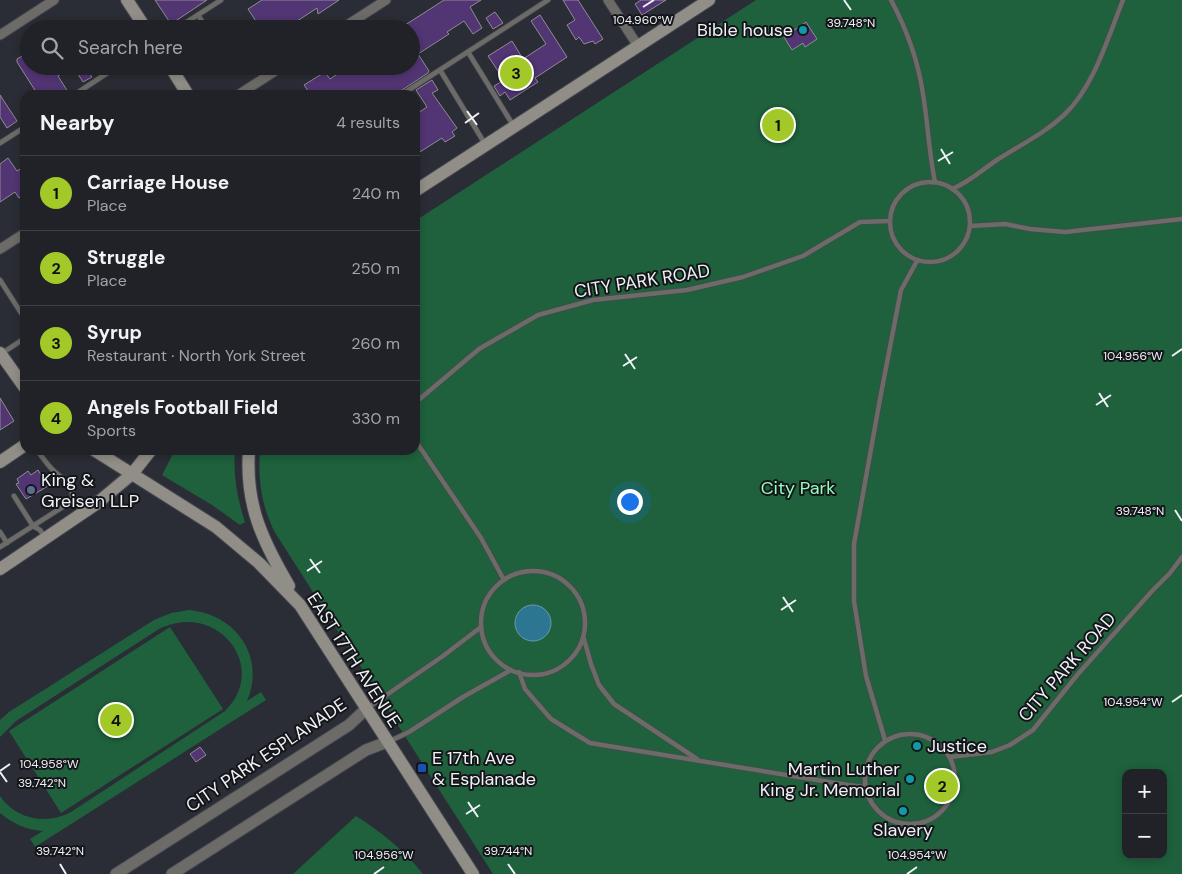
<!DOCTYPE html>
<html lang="en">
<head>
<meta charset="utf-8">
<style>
	:root { --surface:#202228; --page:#282a30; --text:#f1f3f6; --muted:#a2a4a8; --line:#3d3f45; --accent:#a2c928 }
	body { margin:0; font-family:"DM Sans",sans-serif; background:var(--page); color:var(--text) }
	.controls { position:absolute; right:15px; bottom:15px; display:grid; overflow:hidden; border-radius:10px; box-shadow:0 2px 8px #0003 }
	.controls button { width:45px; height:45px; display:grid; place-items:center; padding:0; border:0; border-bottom:1px solid var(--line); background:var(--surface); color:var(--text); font:25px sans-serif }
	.you { position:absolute; left:629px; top:501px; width:18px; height:18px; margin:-12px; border:4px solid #fff; border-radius:50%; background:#1a73e8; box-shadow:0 0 0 8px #1a73e833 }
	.badge { display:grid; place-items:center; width:32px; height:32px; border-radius:50%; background:var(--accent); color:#111; font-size:16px; font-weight:700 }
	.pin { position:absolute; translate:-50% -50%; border:2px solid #fff; box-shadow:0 1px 5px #0006 }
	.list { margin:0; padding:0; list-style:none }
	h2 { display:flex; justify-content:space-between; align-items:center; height:65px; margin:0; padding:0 20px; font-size:21px }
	h2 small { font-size:16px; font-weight:400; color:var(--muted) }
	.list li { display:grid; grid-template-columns:32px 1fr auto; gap:15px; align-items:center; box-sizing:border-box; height:75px; padding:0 20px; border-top:1px solid var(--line) }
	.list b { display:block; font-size:19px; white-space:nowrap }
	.list p { margin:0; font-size:16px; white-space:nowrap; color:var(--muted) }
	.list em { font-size:16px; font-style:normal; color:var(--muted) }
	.icon { flex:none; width:28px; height:28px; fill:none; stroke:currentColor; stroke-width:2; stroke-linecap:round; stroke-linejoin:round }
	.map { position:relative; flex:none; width:1182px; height:874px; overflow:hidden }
	.search { position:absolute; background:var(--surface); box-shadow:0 2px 8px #0003; left:20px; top:20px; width:400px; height:55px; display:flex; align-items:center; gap:12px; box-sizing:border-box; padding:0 18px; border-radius:28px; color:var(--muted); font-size:19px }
	.panel { position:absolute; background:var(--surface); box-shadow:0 2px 8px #0003; left:20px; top:90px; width:400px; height:365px; border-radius:15px }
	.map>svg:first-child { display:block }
	.green { fill:#1e613c; fill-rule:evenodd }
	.water { fill:#2c7691; stroke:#669baf }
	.building { fill:#523573; stroke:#8f8b95 }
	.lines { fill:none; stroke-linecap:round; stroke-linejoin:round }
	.service-casing { stroke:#464850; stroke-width:6 }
	.minor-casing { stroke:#464850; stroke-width:11 }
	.tertiary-casing { stroke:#464850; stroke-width:13 }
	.secondary-casing { stroke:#464850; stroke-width:14 }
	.service { stroke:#6c6b67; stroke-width:4.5 }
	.minor { stroke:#6c6b67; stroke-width:9 }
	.tertiary { stroke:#6c6b67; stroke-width:11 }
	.secondary { stroke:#908e87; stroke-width:12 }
	.ticks { fill:none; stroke:#eff1f6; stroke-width:2 }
	.culture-dot { fill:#0f9aa8; stroke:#141519; stroke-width:2 }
	.service-dot { fill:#5c6f8a; stroke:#141519; stroke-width:2 }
	.transit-dot { fill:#1a4fb4; stroke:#141519; stroke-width:2 }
	.labels { text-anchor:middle; stroke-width:4; stroke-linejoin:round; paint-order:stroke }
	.poi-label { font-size:18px; fill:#eff1f6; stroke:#141519; text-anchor:start }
	.street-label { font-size:18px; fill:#eff1f6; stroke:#141519 }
	.park-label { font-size:18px; fill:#95fdbc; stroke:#141519 }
	.ticks-label { font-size:12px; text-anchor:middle; fill:#eff1f6; stroke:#141519; stroke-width:4; stroke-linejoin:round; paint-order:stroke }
</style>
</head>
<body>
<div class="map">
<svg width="1182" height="874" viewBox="0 0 1182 874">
	<rect width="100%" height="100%" fill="#2a2d35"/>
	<!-- green -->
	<g class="green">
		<path d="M 756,0 L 1182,0 L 1182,874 L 493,874 L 274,531 C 261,503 258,481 260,450 L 415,450 L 415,221 ZM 1126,773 L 1163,773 L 1163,855 L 1126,855 Z"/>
		<path d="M 175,450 L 235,450 C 233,475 237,498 245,522 L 240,525 L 212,505 L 162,475 Z"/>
		<path d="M 189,610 C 236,614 266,657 247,701 L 261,692 L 266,700 L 35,847 L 30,839 L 43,831 C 26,830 12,823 0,813 L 0,796 C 16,820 47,825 71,812 L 225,711 C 270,667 217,600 159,629 L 16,721 L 0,737 L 0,720 L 9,712 L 154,620 L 171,613 Z"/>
		<polygon points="170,627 223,709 61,813 9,731"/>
		<path d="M 356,816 C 381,832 404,850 423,874 L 293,874 Z"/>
	</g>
	<!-- water -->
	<circle class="water" cx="533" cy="623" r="18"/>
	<!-- building -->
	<g class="building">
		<polygon points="155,0 207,0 171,24"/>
		<polygon points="262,0 339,0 318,14 317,8 285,29 261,29 248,9"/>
		<polygon points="444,0 481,0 470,7 482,28 473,34 464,21 447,32 449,34 418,54 429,71 428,73 396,94 394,91 387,95 311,95 304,85 325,72 330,79 349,66 411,66 411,29 399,29"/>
		<polygon points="563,0 578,0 603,39 595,44 593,41 584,44 579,37 576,40 567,25 575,20"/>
		<polygon points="641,0 666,0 642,15 635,4"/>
		<polygon points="495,12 503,23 493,29 486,18"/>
		<polygon points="540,15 567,57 535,78 538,82 510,100 505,92 500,96 494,86 504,80 488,56 512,41 523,59 546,44 531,21"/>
		<polygon points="806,22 817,39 805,47 803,43 792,50 784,37"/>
		<polygon points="29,52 29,66 56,66 61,74 58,76 68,92 63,95 38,95 17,62 17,59"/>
		<polygon points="86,69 92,77 83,82 78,74"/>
		<polygon points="432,80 438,90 432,93 457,128 452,132 455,136 445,142 442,138 415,155 415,115 427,107 416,90"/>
		<polygon points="0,95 17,121 7,128 0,117"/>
		<polygon points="777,111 791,130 779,138 765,119"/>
		<polygon points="8,158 17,171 25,166 25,195 19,198 15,192 0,202 0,164"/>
		<polygon points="0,398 14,421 0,430"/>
		<polygon points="38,470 48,486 26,499 16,484 19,483 17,479 28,471 31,475"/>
		<polygon points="200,747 206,755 196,762 190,754"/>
	</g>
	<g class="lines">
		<!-- service casing -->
		<g class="service-casing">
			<g id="service">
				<path d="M 891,0 C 907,30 918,60 923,94 C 928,124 929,153 935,182"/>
				<polyline points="198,15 207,29"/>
				<polyline points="176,29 221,0"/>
				<polyline points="468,52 513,125"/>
				<polyline points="440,70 485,144"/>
				<polyline points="74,95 118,66"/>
				<polyline points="401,95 548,0"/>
				<polyline points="0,143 25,127"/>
				<circle cx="930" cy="222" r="40"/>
				<path d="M 952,189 C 970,182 984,168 1000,158 C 1022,144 1045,133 1064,115 C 1094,87 1108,37 1123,0"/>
				<polyline points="970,226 1005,224 1030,229 1065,232 1182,219"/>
				<polyline points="0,280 25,319"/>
				<polyline points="1,354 25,338"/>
				<polyline points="415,403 479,349 538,315 593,300 687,290 743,277 803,256 860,222 890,221"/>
				<polyline points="415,440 481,538 504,580"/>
				<polyline points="14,496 33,526 40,530 45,538"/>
				<polyline points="0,532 7,543"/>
				<path d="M 0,547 L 72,501 C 74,483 67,483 55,472 C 48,466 42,457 37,450"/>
				<circle cx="533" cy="623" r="52"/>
				<polyline points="584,639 591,664 599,685 614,704 697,759"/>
				<polyline points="519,672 525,689 551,719 590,743 848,785 865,787"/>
				<polyline points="369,707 443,656 481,627"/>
				<circle cx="910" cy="779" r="45"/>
				<polyline points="885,740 866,676 854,601 854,544 880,399 901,290 917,261"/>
				<polyline points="388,742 409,732 463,697 511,670"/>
				<polyline points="950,757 992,752 1010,745 1033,730 1078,674 1153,590 1170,573 1182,557"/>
			</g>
		</g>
		<!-- minor casing -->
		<g class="minor-casing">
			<g id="minor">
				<polyline points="608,0 638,46"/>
				<polyline points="341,29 386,0"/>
				<polyline points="0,35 54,0"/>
				<polyline points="238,95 283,66"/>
				<polyline points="0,249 25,233"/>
			</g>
		</g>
		<!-- tertiary casing -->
		<g class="tertiary-casing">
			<g id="tertiary">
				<polyline points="116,874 349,725 366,709"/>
				<polyline points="172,874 366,750 387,742"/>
			</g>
		</g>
		<!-- secondary casing -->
		<g class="secondary-casing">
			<g id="secondary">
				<polyline points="127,0 146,29"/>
				<polyline points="170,66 188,95"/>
				<polyline points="415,191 709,0"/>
				<polyline points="0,353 25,388"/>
				<polyline points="94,450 216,527 259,563 300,605 473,874"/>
				<path d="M 249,450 C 245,504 262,540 289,586"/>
				<polyline points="0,462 25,445"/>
				<polyline points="0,569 96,504 132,474 151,450"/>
			</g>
		</g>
		<!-- service -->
		<use href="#service" class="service"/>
		<!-- minor -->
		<use href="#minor" class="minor"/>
		<!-- tertiary -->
		<use href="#tertiary" class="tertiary"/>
		<!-- secondary -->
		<use href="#secondary" class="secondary"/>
	</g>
	<!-- ticks -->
	<path class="ticks" d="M 844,0 L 851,10M 643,7 L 654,0M 467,111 L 477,125M 465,123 L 479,113M 941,149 L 950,164M 938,161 L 953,152M 625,354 L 635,369M 1172,356 L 1182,349M 623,366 L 637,357M 1099,393 L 1108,407M 1096,405 L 1111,395M 1175,510 L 1182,521M 310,559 L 320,573M 307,571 L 322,561M 783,597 L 793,612M 781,610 L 796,600M 1172,702 L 1182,695M 0,771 L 10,764M 0,772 L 7,782M 468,802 L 478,817M 466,814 L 480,805M 60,864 L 66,874M 508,864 L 515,874M 374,874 L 384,867M 907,874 L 917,867"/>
	<!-- markers -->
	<g class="culture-dot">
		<circle cx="803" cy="30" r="5"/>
		<circle cx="917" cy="746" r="5"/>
		<circle cx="910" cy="779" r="5"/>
		<circle cx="903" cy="811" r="5"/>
	</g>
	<circle class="service-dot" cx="31" cy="490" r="5"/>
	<rect class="transit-dot" x="417" y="763" width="10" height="10" rx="2.5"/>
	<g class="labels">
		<!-- poi labels -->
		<g class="poi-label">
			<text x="793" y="36" text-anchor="end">Bible house</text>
			<text x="41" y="486">King &amp;<tspan x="41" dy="21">Greisen LLP</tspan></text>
			<text x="927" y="752">Justice</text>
			<text x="432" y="764">E 17th Ave<tspan x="432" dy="21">&amp; Esplanade</tspan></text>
			<text x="900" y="775" text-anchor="end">Martin Luther<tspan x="900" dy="21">King Jr. Memorial</tspan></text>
			<text x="903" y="836" text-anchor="middle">Slavery</text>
		</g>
		<!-- street labels -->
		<g class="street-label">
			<text transform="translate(642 281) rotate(-9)" y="6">CITY PARK ROAD</text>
			<text transform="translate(354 660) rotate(57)" y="6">EAST 17TH AVENUE</text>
			<text transform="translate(1067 667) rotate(-49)" y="6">CITY PARK ROAD</text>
			<text transform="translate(266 755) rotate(-34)" y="6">CITY PARK ESPLANADE</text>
		</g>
		<!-- park labels -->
		<g class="park-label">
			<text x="798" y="494">City Park</text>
		</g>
	</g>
	<g class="ticks-label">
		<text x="643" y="24">104.960°W</text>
		<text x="851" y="27">39.748°N</text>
		<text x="1133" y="360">104.956°W</text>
		<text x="1140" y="515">39.748°N</text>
		<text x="1133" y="706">104.954°W</text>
		<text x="49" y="768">104.958°W</text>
		<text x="42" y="787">39.742°N</text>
		<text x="60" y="855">39.742°N</text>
		<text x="508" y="855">39.744°N</text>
		<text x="384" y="859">104.956°W</text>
		<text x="917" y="859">104.954°W</text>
	</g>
</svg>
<div class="controls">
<button>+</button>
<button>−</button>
</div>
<div class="you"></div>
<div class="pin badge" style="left:778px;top:125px">1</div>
<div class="pin badge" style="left:942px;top:786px">2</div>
<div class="pin badge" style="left:516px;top:73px">3</div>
<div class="pin badge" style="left:116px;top:720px">4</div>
<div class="search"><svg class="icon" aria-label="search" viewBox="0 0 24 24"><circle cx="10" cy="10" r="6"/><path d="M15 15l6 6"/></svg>Search here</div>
<section class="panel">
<h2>Nearby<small>4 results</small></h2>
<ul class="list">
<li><span class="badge">1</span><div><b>Carriage House</b><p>Place</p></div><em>240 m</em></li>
<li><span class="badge">2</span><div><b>Struggle</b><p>Place</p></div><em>250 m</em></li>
<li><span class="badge">3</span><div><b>Syrup</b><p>Restaurant · North York Street</p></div><em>260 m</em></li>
<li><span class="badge">4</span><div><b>Angels Football Field</b><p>Sports</p></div><em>330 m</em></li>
</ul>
</section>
</div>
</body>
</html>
